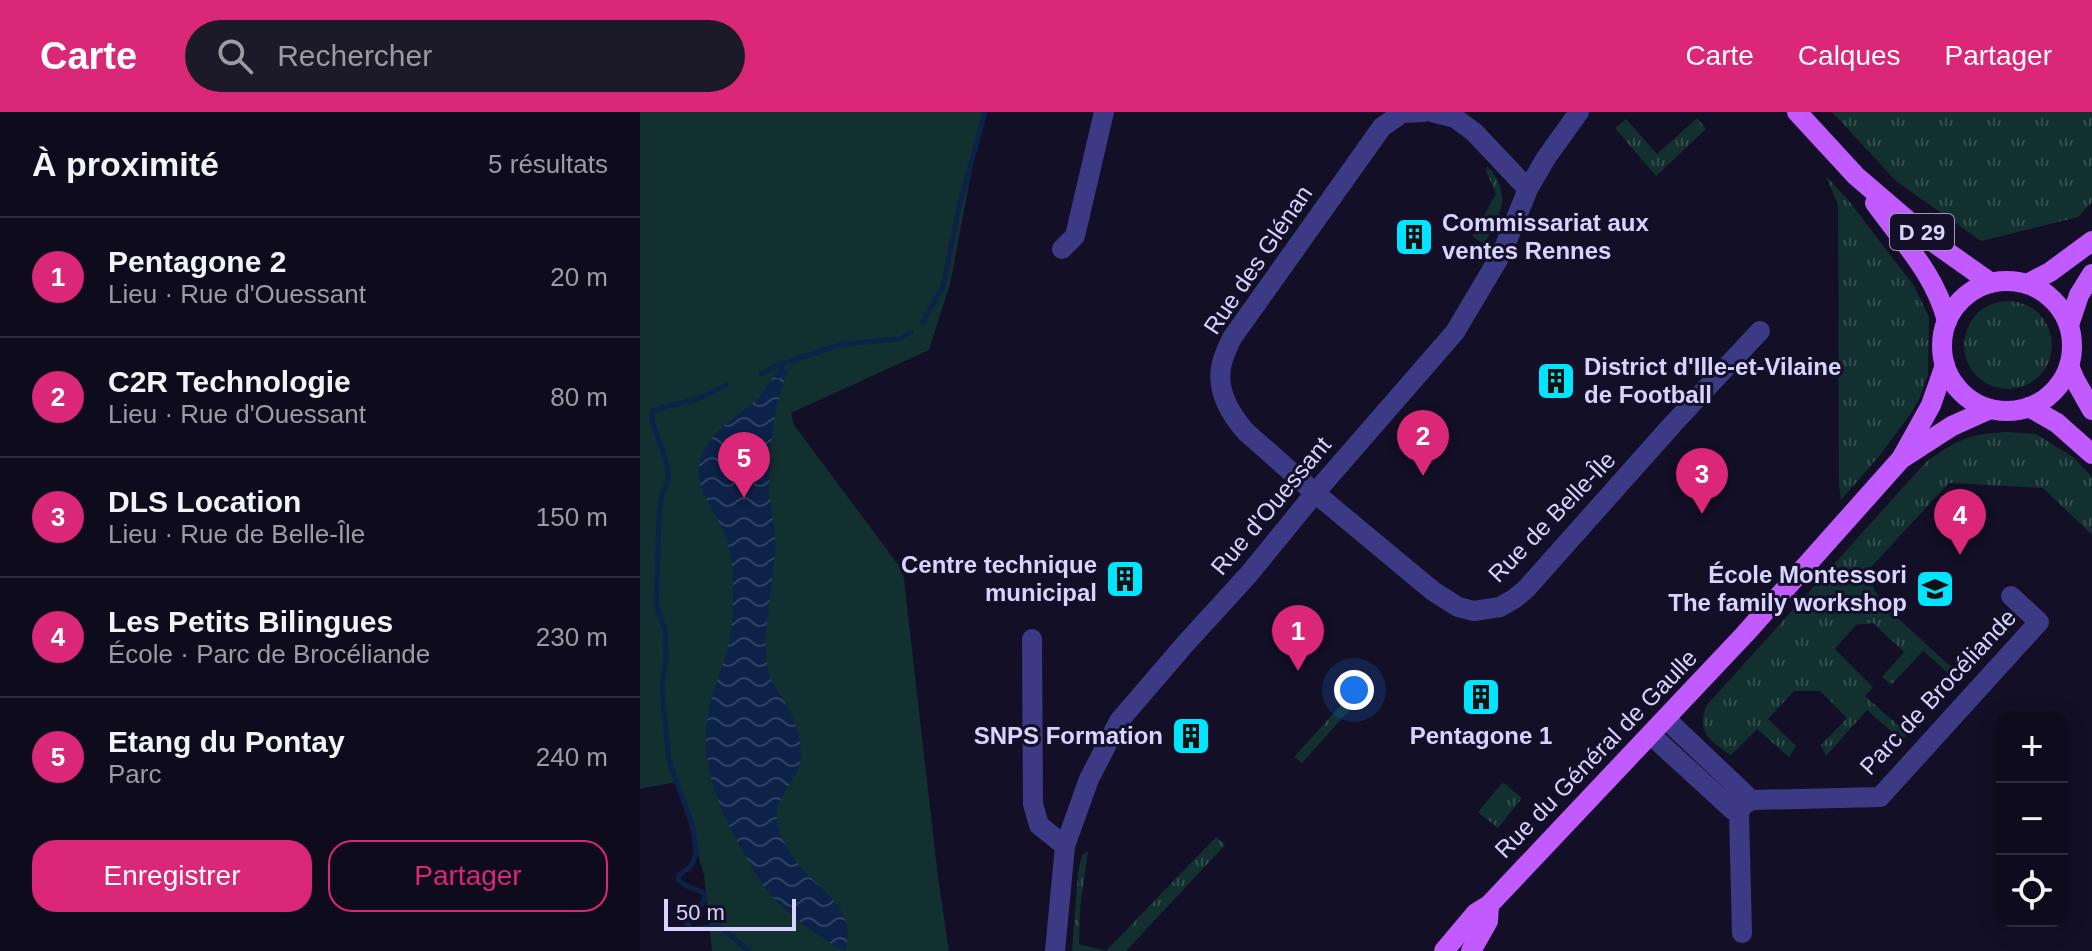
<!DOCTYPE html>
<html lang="fr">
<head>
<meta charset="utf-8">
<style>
	:root { --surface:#0e0b1c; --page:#1c1929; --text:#f1f3f6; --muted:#9b9ba3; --line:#2e2b3b; --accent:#db2777 }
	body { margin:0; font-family:Helvetica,sans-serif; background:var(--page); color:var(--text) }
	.controls { position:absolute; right:24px; bottom:24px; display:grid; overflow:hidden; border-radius:16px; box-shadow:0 4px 20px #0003 }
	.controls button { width:72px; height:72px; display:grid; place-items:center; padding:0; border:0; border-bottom:2px solid var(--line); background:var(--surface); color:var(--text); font:40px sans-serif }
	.scale { position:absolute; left:24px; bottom:20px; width:132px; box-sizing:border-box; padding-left:8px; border:4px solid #d9d4ff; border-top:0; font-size:22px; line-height:28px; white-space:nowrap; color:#d9d4ff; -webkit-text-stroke:6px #130f26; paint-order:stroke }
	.you { position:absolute; left:714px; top:578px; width:28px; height:28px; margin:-20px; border:6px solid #fff; border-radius:50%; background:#1a73e8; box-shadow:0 0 0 12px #1a73e833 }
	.badge { display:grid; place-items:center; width:52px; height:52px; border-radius:50%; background:var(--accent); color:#fff; font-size:26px; font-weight:700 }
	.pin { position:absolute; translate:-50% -66px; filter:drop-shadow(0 2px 4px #0008) }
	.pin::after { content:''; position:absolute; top:42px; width:28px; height:24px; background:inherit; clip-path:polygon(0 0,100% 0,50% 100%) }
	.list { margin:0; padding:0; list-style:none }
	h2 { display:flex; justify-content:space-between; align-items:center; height:104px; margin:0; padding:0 32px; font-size:34px }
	h2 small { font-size:26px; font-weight:400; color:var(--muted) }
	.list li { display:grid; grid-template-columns:52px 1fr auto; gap:24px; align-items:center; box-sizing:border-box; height:120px; padding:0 32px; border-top:2px solid var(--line) }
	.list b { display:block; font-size:30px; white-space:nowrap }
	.list p { margin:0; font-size:26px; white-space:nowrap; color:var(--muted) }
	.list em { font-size:26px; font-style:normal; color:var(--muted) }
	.actions { display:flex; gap:16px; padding:24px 32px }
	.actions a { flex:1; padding:18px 0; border:2px solid var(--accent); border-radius:24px; text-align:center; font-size:28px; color:var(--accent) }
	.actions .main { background:var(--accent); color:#fff }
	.icon { flex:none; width:44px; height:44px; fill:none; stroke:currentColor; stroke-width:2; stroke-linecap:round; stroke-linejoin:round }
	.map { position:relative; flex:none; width:1452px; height:839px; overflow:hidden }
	header { display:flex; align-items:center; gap:48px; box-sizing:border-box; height:112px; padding:0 40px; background:var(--accent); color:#fff }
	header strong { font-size:38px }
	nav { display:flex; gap:44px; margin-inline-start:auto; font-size:28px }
	.search { width:560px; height:72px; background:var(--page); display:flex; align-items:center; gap:20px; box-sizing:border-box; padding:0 28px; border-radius:44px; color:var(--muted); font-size:30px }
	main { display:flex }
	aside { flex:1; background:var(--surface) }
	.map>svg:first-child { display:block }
	.grass { fill:url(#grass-tufts) }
	.green { fill:#12302f }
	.water { fill:url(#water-waves) }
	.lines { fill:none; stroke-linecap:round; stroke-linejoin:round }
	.stream { stroke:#0c2248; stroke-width:5 }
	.minor { stroke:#3d3a85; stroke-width:20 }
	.major { stroke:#c25bff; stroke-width:20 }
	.labels { text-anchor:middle; stroke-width:6; stroke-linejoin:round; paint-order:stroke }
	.shield { fill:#130f26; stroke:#9e99be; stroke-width:2 }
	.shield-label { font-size:22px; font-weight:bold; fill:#d9d4ff }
	.poi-label { font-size:24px; font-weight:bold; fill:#d9d4ff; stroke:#130f26; text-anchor:end }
	.street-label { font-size:24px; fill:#d9d4ff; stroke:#130f26 }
</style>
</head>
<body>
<header>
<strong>Carte</strong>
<div class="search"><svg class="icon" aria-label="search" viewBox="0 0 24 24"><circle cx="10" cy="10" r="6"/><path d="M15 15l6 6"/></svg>Rechercher</div>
<nav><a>Carte</a><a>Calques</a><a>Partager</a></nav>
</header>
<main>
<aside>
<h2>À proximité<small>5 résultats</small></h2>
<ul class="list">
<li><span class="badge">1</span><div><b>Pentagone 2</b><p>Lieu · Rue d'Ouessant</p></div><em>20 m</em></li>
<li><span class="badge">2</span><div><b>C2R Technologie</b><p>Lieu · Rue d'Ouessant</p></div><em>80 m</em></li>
<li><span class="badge">3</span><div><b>DLS Location</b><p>Lieu · Rue de Belle-Île</p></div><em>150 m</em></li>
<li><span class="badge">4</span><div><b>Les Petits Bilingues</b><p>École · Parc de Brocéliande</p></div><em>230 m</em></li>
<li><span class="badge">5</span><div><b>Etang du Pontay</b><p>Parc</p></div><em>240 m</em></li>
</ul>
<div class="actions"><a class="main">Enregistrer</a><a>Partager</a></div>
</aside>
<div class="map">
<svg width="1452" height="839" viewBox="0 0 1452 839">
	<defs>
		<pattern id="grass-tufts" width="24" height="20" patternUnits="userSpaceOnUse" patternTransform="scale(2)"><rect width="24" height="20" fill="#12302f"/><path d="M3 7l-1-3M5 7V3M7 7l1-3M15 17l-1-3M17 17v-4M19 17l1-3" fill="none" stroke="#344d4e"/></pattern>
		<pattern id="water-waves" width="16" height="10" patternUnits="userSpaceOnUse" patternTransform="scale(2)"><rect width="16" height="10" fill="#0c2248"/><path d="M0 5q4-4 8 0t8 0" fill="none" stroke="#2f4163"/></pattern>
	</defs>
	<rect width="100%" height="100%" fill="#130f26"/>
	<!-- grass -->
	<g class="grass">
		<polygon points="1192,0 1452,0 1452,90 1438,105 1341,129 1256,69"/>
		<polygon points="1057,6 1066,17 1016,64 975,16 986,7 1017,42"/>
		<path d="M 847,54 C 873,83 861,103 844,132 L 832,124 L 856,82 L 846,59 Z"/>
		<polygon points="1186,64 1209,89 1274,174 1289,205 1288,263 1280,285 1272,300 1240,343 1201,388 1199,372 1198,93"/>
		<circle cx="1368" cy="233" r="44"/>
		<path d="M 1366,320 L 1396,322 L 1433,345 L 1452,365 L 1452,423 L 1403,376 L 1309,371 L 1231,455 L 1231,470 L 1241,491 L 1320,563 L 1316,568 L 1283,539 L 1251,573 L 1242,565 L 1264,540 L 1233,511 L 1216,513 L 1195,537 L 1233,575 L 1225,584 L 1268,622 L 1261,628 L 1227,598 L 1186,644 L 1181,633 L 1207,606 L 1180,579 L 1154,579 L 1128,607 L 1156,634 L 1149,645 L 1117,617 L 1091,643 C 1071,629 1056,622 1066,594 L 1286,350 C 1318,328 1327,322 1366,320 Z"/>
		<polygon points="714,579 721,585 662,651 654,645"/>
		<polygon points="863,670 882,686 858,716 838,700"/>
		<polygon points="576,725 585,733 486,839 432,839 438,760 442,743 448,739 440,796 439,832 466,839"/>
	</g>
	<!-- green -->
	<polygon class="green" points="0,0 343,0 310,172 289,238 151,301 154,313 263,459 298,765 309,839 72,839 64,763 36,670 0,677"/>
	<!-- water -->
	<path class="water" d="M 148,257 L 137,292 L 130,338 L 129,376 L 136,433 L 125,529 C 127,543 126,559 133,571 C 145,591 160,613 161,638 C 163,677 121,682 143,728 C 151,743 160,756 172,767 C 195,789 215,804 205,839 C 184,830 143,799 129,781 C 120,770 113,757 106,745 C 81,702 61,659 67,608 C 70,584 81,561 87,538 C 94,514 94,477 92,453 C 90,441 88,429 83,418 C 73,395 51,372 61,345 C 71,319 95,306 115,289 C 124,281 130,269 137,260 Z"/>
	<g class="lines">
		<!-- stream -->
		<g class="stream">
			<polyline points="283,210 303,174 319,95 345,0"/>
			<polyline points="121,262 143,251"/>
			<polyline points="138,264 144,251 202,232 260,227 271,220"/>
			<path d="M 86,273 L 57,287 L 17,297 L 12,301 L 12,309 L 23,339 L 28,358 L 28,369 L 22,382 L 19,405 L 16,493 L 25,517 L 26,546 L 22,575 L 24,601 L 29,649 L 53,715 L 56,739 L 54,748 L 50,755 L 39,763 L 38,767 C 45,778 64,776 65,784 C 66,791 49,804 46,811 L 52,817 L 78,814 L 83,817 L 109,839"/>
		</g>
		<!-- minor -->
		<g class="minor">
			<path d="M 784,0 L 762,1 L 742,15 L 592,226 C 588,235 582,246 581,256 C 577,280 591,303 606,320 L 675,381 L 793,479 L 818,495 L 834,499 L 860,495 L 874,487 L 886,477 L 1033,312 L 1120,219"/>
			<polyline points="792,0 815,6 834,20 888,77"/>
			<polyline points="422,137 435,124 464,0"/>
			<polyline points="392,527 393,692 399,713 425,734"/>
			<polyline points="1011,623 1093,698 1103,693 1106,683 1026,607"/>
			<polyline points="1102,821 1099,701 1103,693 1112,688 1240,685 1399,510 1371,484"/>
			<polyline points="415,839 425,734 449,667 479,609 546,531 609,462 675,381 815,220 862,141 888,77 906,46 939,0"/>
		</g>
		<!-- major -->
		<g class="major">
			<polyline points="1157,0 1216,64 1293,130 1351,171"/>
			<path d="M 1235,91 C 1263,130 1295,162 1307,209"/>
			<circle cx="1367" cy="234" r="65"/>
			<polyline points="1387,172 1410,160 1452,129"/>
			<polyline points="1429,213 1439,183 1452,162"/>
			<polyline points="1429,254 1435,268 1452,298"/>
			<polyline points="1389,295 1417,311 1452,342"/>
			<polyline points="1264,345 1312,314 1350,297"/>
			<polyline points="804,839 836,801 849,793 1105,522 1261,347 1291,293 1305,253"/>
			<polyline points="831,839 848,809 849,793"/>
		</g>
	</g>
	<!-- icons -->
	<defs>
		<g id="building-square" transform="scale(2)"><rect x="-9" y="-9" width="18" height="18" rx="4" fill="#00e5ff" stroke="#130f26"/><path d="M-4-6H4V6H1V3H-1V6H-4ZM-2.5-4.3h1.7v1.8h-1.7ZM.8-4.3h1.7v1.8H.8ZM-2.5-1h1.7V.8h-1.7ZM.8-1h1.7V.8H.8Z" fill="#111"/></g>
		<g id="school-square" transform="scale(2)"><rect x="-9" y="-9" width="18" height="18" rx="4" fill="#00e5ff" stroke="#130f26"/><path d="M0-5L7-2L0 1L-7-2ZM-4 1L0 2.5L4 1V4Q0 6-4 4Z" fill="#111"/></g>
	</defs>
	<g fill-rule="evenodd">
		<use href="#building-square" x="774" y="125"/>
		<use href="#building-square" x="916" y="269"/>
		<use href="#building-square" x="485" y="467"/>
		<use href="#school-square" x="1295" y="477"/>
		<use href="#building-square" x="841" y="585"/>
		<use href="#building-square" x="551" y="624"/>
	</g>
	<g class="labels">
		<!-- shield labels -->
		<rect class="shield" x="1250" y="102" width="64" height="36" rx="6"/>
		<g class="shield-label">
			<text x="1282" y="128">D 29</text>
		</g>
		<!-- poi labels -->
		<g class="poi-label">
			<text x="802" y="119" text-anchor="start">Commissariat aux<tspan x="802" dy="28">ventes Rennes</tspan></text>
			<text x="944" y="263" text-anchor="start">District d'Ille-et-Vilaine<tspan x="944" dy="28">de Football</tspan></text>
			<text x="457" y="461">Centre technique<tspan x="457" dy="28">municipal</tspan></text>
			<text x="1267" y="471">École Montessori<tspan x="1267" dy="28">The family workshop</tspan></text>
			<text x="523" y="632">SNPS Formation</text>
			<text x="841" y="632" text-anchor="middle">Pentagone 1</text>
		</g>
		<!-- street labels -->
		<g class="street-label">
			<text transform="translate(618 148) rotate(-56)" y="8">Rue des Glénan</text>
			<text transform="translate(631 394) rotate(-50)" y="8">Rue d'Ouessant</text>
			<text transform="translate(912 405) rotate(-46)" y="8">Rue de Belle-Île</text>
			<text transform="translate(1298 580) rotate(-47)" y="8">Parc de Brocéliande</text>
			<text transform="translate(956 642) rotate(-46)" y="8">Rue du Général de Gaulle</text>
		</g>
	</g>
</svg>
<div class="controls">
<button>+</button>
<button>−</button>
<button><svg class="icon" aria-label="locate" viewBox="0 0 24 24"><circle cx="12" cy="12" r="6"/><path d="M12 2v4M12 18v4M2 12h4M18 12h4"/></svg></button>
</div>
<div class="scale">50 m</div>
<div class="you"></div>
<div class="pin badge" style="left:658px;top:559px">1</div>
<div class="pin badge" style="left:783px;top:364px">2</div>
<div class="pin badge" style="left:1062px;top:402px">3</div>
<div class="pin badge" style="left:1320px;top:443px">4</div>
<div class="pin badge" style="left:104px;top:386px">5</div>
</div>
</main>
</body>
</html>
